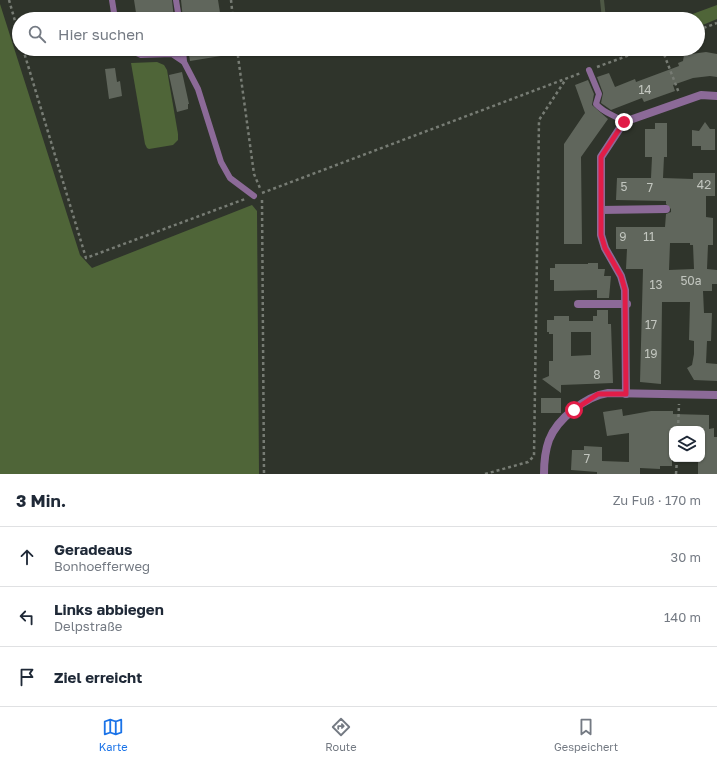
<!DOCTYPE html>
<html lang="de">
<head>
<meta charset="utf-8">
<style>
	:root { --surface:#fff; --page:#f6f6f7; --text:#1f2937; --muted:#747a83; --line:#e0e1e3; --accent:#1a73e8 }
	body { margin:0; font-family:"Golos Text",sans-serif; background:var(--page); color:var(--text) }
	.controls { position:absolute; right:12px; bottom:12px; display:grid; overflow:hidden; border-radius:8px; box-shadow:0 1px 3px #0004 }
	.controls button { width:36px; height:36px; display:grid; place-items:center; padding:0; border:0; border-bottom:1px solid var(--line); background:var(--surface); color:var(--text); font:20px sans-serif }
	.stop { position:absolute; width:12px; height:12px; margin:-9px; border:3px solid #e11d48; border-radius:50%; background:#fff }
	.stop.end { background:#e11d48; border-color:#fff; box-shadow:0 1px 4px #0008 }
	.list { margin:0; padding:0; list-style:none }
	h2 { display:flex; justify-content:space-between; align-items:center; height:52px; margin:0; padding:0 16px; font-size:17px }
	h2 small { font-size:13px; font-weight:400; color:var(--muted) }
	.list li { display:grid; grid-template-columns:26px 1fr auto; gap:12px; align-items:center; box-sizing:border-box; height:60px; padding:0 16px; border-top:1px solid var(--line) }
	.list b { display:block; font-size:15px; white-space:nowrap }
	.list p { margin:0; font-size:13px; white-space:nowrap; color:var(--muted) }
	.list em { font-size:13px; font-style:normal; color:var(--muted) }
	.icon { flex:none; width:22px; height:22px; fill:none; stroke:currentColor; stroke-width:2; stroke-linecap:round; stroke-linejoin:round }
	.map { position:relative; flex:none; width:717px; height:474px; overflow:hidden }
	.search { position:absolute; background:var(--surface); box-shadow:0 1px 3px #0004; left:12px; right:12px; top:12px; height:44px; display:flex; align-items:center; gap:10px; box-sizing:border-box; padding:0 14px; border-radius:22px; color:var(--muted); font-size:15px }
	.sheet { height:232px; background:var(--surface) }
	nav { display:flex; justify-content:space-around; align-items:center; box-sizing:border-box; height:56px; border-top:1px solid var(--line); background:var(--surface); font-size:11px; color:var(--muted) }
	nav a { display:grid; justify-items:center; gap:2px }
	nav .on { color:var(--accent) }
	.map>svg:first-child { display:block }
	.green { fill:#4f6538 }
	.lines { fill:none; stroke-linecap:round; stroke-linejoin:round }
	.stream { stroke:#4e5845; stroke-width:4 }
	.building { fill:#60665c; fill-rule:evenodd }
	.path { stroke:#777c74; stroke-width:2.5; stroke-dasharray:3 3; stroke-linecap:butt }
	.service { stroke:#8c6a98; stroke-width:6 }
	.minor { stroke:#8c6a98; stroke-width:8 }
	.route { stroke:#e11d48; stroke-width:5 }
	.labels { text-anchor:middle; stroke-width:3; stroke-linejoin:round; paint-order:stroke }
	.number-label { font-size:12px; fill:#c2c6bf }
</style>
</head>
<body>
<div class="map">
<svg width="717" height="474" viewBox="0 0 717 474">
	<rect width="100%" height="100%" fill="#2f342b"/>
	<!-- green -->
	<g class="green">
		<polygon points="0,4 80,255 92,268 252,205 257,211 259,474 0,474"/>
		<polygon points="717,5 717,19 698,27 698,19 679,19"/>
		<polygon points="157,62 164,65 167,70 178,134 178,140 173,145 149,149 147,148 145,144 131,63"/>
	</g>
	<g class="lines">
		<!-- stream -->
		<polyline class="stream" points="602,0 604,19"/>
	</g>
	<!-- building -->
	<g class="building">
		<polygon points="134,0 172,0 174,19 137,19"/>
		<polygon points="181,0 218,0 221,19 183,19"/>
		<polygon points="188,49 226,49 227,55 190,61"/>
		<polygon points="706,52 717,54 717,77 710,76 693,78 673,85 675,91 644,102 642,98 611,110 601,103 603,93 597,77 609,73 615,87 635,79 636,82 679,66 678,63 683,61 684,55"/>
		<polygon points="115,68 117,82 120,81 122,96 109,99 105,69"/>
		<polygon points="182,72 189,104 188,104 188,109 177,112 169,75"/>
		<polygon points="588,80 594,94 592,105 608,119 581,157 582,244 564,244 564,144 585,113 575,85"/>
		<polygon points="705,122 710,129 715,129 715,150 701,150 701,146 692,146 692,130 699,131"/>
		<path d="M 655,123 L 667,123 L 667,157 L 664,157 L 663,178 L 693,179 L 693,173 L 715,173 L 715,196 L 706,196 L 706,217 L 713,218 L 713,245 L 708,245 L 707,269 L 717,270 L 717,284 L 712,284 L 712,291 L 703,291 L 704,313 L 712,313 L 711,341 L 707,341 L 706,363 L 717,364 L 717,381 L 694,380 L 687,368 L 692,365 L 694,354 L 694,341 L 689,340 L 690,302 L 662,302 L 661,384 L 640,382 L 643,269 L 626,269 L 627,249 L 616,249 L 616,227 L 665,227 L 666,214 L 671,212 L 671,209 L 666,204 L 666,201 L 616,200 L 617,178 L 651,178 L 652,157 L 645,157 L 645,129 L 655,129 ZM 670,243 L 690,243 L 690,245 L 693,245 L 694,269 L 669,270 Z"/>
		<polygon points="588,263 598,263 598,269 605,269 604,276 611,276 609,298 597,298 597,290 554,291 554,280 550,280 550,268 555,268 555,264 588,264"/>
		<path d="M 597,310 L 608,310 L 608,324 L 611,324 L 613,383 L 561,385 L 561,393 L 542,379 L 549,376 L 549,361 L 553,361 L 553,334 L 549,334 L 549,332 L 547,332 L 547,320 L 554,320 L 554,316 L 569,316 L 569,321 L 593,321 L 593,316 L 597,316 ZM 571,332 L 591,332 L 591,355 L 571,356 Z"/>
		<rect x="541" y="398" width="20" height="15"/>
		<polygon points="622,409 623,416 651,411 673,411 673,414 709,415 709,429 714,428 714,437 717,437 717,474 698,474 698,459 702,459 702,429 672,429 672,466 660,466 660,469 640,468 640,474 597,474 597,472 571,470 572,450 584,450 584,446 602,447 602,461 629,462 629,433 607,436 603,412"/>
	</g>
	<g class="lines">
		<!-- path -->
		<g class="path">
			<polyline points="9,0 19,35"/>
			<polyline points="231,0 233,19"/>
			<polyline points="698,30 717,23"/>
			<polyline points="23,49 86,258 245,199"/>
			<polyline points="237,49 254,174 260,188"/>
			<polyline points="662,49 679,93"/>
			<polyline points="597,67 646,49"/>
			<polyline points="262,193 581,73"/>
			<polyline points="262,200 264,474"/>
			<polyline points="678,429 679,404"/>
			<polyline points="485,474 528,462 534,456 539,120 566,79"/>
			<polyline points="676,474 677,459"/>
		</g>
		<!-- service -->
		<g class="service">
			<polyline points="112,0 115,19"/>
			<polyline points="176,0 179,19"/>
			<polyline points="128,49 141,55 172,54 184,62 198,89 221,162 230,178 254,196"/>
			<polyline points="183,49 184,62"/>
			<path d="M 589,70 L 599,94 L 596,104 C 606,115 614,114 624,122"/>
		</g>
		<!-- minor -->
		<g class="minor">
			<polyline points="601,210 666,209"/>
			<polyline points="578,304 627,304"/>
			<polyline points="626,394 625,290 621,276 605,248 601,235 601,157 624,122 701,95 717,96"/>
			<path d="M 544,474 C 544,462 545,451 549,440 C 557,419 586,396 608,393 L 717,395"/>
		</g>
	</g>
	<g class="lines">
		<!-- route -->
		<polyline class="route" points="574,410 598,394 626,394 625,290 621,276 605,248 601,235 601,157 624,122"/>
	</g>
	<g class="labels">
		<!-- number labels -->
		<g class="number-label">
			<text x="645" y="94">14</text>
			<text x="704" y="189">42</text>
			<text x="624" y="191">5</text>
			<text x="650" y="192">7</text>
			<text x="623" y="241">9</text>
			<text x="649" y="241">11</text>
			<text x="691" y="285">50a</text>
			<text x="656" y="289">13</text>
			<text x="651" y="329">17</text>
			<text x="651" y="358">19</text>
			<text x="597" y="379">8</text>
			<text x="587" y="463">7</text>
		</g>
	</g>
</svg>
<div class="controls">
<button><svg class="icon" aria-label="layers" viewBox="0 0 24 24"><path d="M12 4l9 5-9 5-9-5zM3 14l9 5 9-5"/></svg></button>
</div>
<div class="stop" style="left:574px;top:410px"></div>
<div class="stop end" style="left:624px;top:122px"></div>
<div class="search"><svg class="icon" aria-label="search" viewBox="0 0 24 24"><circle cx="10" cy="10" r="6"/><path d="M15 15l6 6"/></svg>Hier suchen</div>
</div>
<section class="sheet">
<h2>3 Min.<small>Zu Fuß · 170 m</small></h2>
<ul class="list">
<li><svg class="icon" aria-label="ahead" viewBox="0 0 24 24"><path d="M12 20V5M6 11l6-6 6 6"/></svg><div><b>Geradeaus</b><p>Bonhoefferweg</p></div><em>30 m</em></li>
<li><svg class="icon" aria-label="left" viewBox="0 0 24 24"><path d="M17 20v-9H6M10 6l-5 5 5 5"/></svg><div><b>Links abbiegen</b><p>Delpstraße</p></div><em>140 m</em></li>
<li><svg class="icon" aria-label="arrive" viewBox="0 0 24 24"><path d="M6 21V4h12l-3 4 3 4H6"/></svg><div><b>Ziel erreicht</b></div></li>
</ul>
</section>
<nav>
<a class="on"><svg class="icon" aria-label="map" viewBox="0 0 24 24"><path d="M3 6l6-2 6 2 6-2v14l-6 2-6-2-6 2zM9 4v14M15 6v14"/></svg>Karte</a>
<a><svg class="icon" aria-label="directions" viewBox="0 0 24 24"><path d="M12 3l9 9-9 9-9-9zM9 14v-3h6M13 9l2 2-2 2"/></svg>Route</a>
<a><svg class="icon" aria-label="saved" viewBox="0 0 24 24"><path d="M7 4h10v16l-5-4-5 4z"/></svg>Gespeichert</a>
</nav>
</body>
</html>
